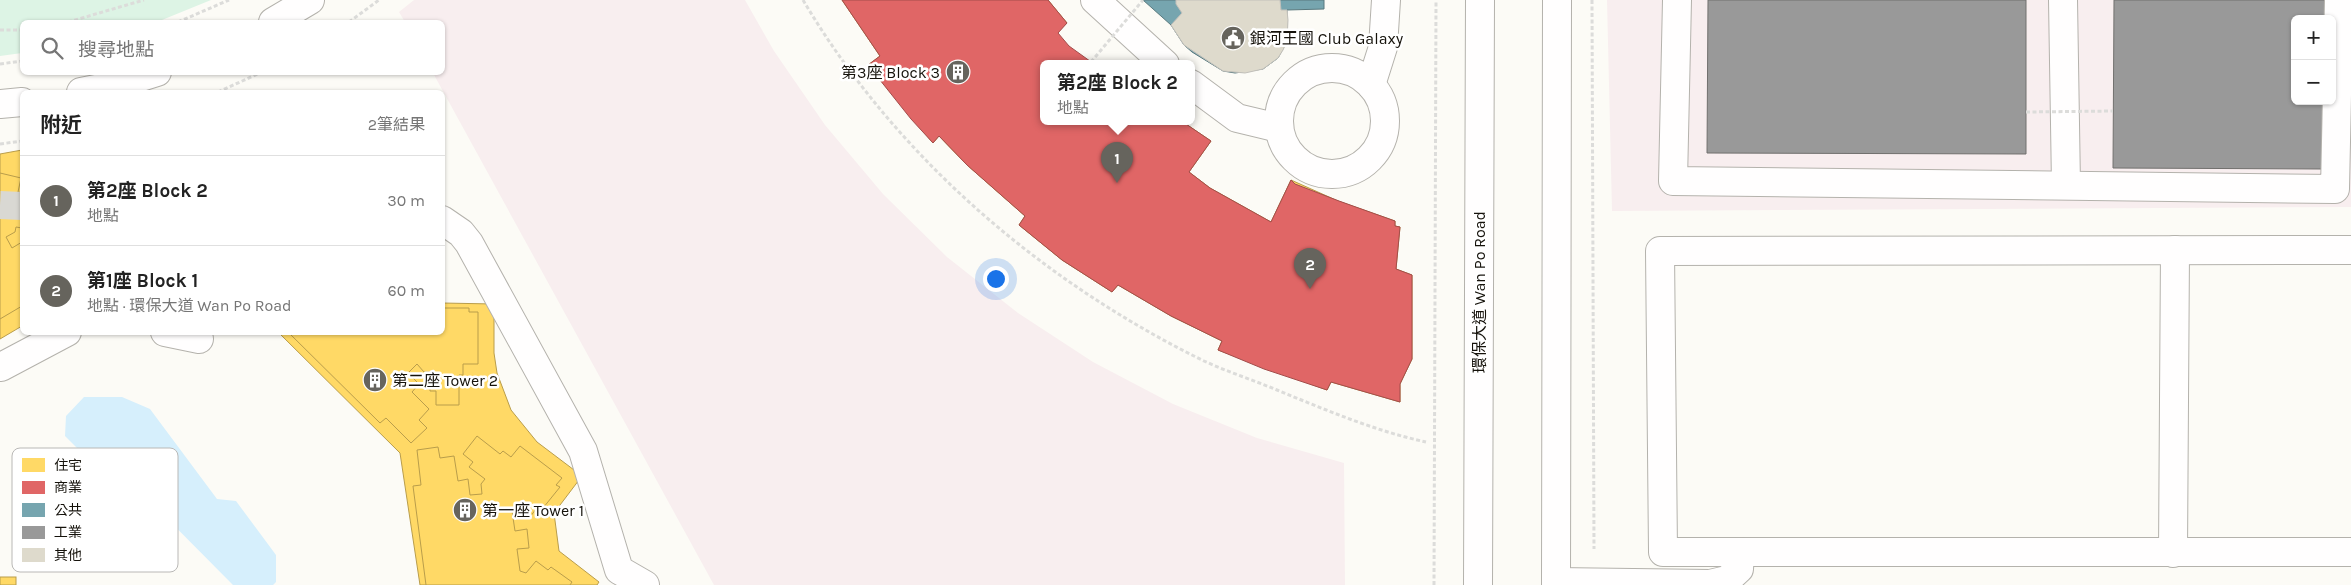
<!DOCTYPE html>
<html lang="zh-TW">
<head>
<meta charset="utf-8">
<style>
	:root { --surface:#fff; --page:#f6f6f6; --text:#222; --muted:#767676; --line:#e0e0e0; --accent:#66645d }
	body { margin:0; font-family:Karla,"Noto Sans TC",sans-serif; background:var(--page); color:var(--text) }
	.controls { position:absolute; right:15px; top:15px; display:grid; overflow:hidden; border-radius:8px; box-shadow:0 1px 4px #0004 }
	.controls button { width:45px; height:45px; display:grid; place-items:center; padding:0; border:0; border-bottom:1px solid var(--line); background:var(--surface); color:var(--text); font:25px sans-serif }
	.you { position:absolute; left:995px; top:278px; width:18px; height:18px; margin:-12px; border:4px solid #fff; border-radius:50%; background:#1a73e8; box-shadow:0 0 0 8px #1a73e833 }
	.badge { display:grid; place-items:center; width:32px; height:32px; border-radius:50%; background:var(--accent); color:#fff; font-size:16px; font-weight:700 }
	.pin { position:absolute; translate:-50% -41px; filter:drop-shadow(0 1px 2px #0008) }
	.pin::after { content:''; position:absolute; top:26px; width:18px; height:15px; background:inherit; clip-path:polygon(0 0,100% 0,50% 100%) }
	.popup { position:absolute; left:1040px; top:60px; width:155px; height:65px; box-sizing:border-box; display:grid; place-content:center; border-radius:8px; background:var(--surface); filter:drop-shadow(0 1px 4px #0005); font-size:16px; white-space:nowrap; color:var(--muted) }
	.popup b { font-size:19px; color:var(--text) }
	.popup::after { content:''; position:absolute; left:50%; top:100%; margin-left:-10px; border:10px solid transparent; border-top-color:var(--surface) }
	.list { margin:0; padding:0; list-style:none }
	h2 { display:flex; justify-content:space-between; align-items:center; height:65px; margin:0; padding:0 20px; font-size:21px }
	h2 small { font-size:16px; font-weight:400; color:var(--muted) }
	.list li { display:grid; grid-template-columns:32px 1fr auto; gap:15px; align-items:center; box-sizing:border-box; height:90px; padding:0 20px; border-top:1px solid var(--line) }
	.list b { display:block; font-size:19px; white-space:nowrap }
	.list p { margin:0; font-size:16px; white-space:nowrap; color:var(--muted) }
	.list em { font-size:16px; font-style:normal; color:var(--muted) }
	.icon { flex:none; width:28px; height:28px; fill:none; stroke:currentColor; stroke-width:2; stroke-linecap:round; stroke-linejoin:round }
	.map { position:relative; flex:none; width:2351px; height:585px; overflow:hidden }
	.search { position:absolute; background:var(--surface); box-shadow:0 1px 4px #0004; left:20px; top:20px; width:425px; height:55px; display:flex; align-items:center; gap:12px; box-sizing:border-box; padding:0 18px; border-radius:8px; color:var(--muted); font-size:19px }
	.panel { position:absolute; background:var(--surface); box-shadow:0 1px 4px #0004; left:20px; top:90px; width:425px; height:245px; border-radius:8px }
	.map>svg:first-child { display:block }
	.industrial { fill:#f8eeef; fill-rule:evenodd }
	.green { fill:#ddf4e5 }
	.water { fill:#d6effc }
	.homes { fill:#ffd966; stroke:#b99d4b }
	.shops { fill:#e06666; stroke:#a34d4b }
	.public { fill:#76a5af; stroke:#59797e }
	.industry { fill:#999; stroke:#71706e }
	.building { fill:#dedacc; stroke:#c2c0ba }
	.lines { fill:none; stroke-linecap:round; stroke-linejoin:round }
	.minor-tunnel { stroke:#d9d8d3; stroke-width:28; stroke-dasharray:28 14; stroke-linecap:butt }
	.minor-casing { stroke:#b4b2ac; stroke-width:30 }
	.major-casing { stroke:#b4b2ac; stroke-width:30 }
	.path { stroke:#dcdcda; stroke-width:3; stroke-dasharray:4 2.5; stroke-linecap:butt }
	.minor { stroke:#fffefe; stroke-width:28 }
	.major { stroke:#fffefe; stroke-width:28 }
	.path-bridge { stroke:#dcdcda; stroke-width:3; stroke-dasharray:4 2.5; stroke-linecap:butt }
	.labels { text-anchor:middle; stroke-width:5; stroke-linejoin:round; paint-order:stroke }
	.poi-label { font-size:16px; fill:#15120b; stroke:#fff; text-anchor:start }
	.street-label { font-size:16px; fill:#15120b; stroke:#fff }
	.key { fill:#fff; stroke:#b9b8b6; stroke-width:1 }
	.key-label { font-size:14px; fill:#15120b }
</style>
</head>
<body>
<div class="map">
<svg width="2351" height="585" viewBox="0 0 2351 585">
	<rect width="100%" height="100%" fill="#fcfbf6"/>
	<!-- industrial -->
	<g class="industrial">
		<polygon points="414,0 745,0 774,51 825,125 883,194 947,257 1018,313 1093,362 1173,404 1257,438 1344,463 1345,585 714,585 433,73 442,72 442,22 405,22 399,12"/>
		<path d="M 1607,0 L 2351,0 L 2351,207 L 1612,211 ZM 2295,19 L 2332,19 L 2332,101 L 2295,101 Z"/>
	</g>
	<!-- green -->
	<polygon class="green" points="0,0 211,0 157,22 22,22 22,53 0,56"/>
	<!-- water -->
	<polygon class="water" points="84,397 122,397 150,409 217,499 236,501 276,555 276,582 273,585 233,585 118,469 97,468 65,436 66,416"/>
	<!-- homes -->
	<g class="homes">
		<polygon points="842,0 1048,0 1067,23 1038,49 1055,64 1043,64 1043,122 1183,122 1211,141 1189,172 1210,188 1271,222 1291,180 1338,201 1395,221 1395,226 1400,227 1396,269 1412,275 1412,359 1400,384 1400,402 1331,382 1327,390 1218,350 1222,341 1171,316 1118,285 1112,292 1062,260 1019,225 1025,216 967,165 939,136 933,143 868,65 880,56"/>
		<polygon points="882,0 1014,0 1022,10 1030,4 1032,7 1035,5 1044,15 1049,12 1059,23 1036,43 1026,32 1021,37 1025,45 1021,48 1021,57 1023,60 1029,56 1035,62 1035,67 1032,70 1043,81 1043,107 1039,112 1031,103 1026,109 1018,102 1026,93 1024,90 1016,97 1000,82 997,86 1012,102 1005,110 1007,113 1015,106 1022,113 1017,119 1023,126 1007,141 999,133 997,135 982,118 978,119 971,116 971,109 975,106 971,102 961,103 953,97 950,101 959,112 948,121 946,119 935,130 925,120 930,116 921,106 923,103 922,102 927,95 912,79 905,84 903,81 900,84 892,74 888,78 878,68 890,57 890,55 899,45 910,57 914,52 908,45 910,35 907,30 905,33 897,33 894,26 896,22 880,5"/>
		<polygon points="1048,122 1094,122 1092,125 1094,126 1102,125 1104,122 1151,122 1158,126 1157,132 1165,136 1169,131 1173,133 1175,129 1187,138 1189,136 1201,145 1192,158 1181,149 1177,155 1189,163 1181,173 1177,171 1176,175 1177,182 1181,184 1186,180 1191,181 1195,186 1195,192 1212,205 1210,208 1220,214 1208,233 1198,227 1194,234 1184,228 1192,218 1189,215 1181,225 1167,214 1165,217 1156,210 1154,213 1190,238 1187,247 1190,249 1197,243 1205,248 1194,267 1185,276 1155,255 1150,258 1145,257 1143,252 1144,245 1135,243 1133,244 1135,252 1121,268 1113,263 1111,267 1117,273 1109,287 1093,277 1099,268 1088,260 1088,255 1085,253 1089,247 1069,232 1064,238 1060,235 1058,238 1047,230 1040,239 1025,228 1035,214 1043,221 1047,215 1038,209 1052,191 1056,191 1056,178 1047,185 1043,184 1039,181 1039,174 1008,153 1028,124 1037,131 1033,140 1036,142 1043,134 1060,149 1074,158 1077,154 1070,149 1071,145 1056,135 1063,127 1059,124 1052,134 1043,128"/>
		<polygon points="22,150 22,326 0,339 0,154"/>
		<polygon points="0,173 21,178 18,192 22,193 22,228 16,227 15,232 6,237 12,248 22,242 22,306 0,319"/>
		<polygon points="1294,184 1311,191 1307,200 1324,211 1322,220 1345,228 1348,221 1353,222 1355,220 1369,225 1373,215 1390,221 1383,237 1373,234 1371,239 1381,243 1371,266 1366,265 1366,273 1370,276 1375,271 1380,271 1384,274 1384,283 1388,284 1391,277 1409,284 1404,297 1411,300 1406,314 1399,311 1394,320 1363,306 1361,311 1407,330 1404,341 1410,343 1405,356 1389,350 1387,354 1398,359 1394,372 1366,359 1370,352 1361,347 1357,352 1351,353 1347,348 1348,342 1342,340 1333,344 1336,350 1320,386 1303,381 1307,373 1288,362 1291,355 1267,346 1265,353 1260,351 1258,354 1245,348 1241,357 1225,350 1230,336 1240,339 1242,337 1242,334 1232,331 1240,309 1248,309 1243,298 1230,304 1226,300 1226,294 1191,280 1205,249 1214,252 1213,262 1217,263 1220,255 1259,273 1260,270 1249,264 1251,260 1235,254 1237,244 1235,243 1229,252 1220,248 1223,241 1213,236 1223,217 1232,221 1235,218 1255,226 1264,222 1269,225 1268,235 1280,233 1276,226 1286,204 1296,208 1298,202 1288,198"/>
		<polygon points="442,303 494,304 494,353 497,373 511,410 537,442 582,476 554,513 559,551 599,582 597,585 420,585 400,453 278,332 442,332"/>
		<polygon points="443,308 469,308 469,312 478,312 478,364 463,364 463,375 459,375 459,405 436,405 436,391 430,391 430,372 424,372 417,364 408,373 419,384 412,392 429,409 419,420 427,428 411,443 386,418 380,423 288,332 442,332"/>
		<polygon points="477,436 500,454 503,451 511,457 520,446 562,478 556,485 560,487 543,508 539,505 530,517 517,507 512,511 515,531 527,529 529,548 517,549 520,571 526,573 536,561 548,570 551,567 572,582 570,585 426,585 413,486 421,485 417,450 438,447 440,458 454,456 458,481 468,479 470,495 482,494 481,484 485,479 469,467 473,462 463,454"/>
		<rect x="0" y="577" width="16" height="8"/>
	</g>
	<!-- shops -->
	<polygon class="shops" points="842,0 1048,0 1067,23 1058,33 1069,46 1094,64 1043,64 1043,122 1183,122 1211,141 1189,172 1210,188 1271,222 1291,180 1295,184 1339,201 1395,221 1395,226 1400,227 1396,269 1412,275 1412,359 1400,384 1400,402 1331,382 1327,390 1264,369 1218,350 1222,341 1171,316 1118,285 1112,292 1062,260 1019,225 1025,216 967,165 939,136 933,143 911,119 868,65 880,56"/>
	<!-- public -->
	<polygon class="public" points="1143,0 1324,0 1324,9 1287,10 1287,41 1278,58 1263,69 1235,73 1223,71 1192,52 1184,45 1171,25"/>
	<!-- industry -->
	<g class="industry">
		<polygon points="1708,0 2026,0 2026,154 1707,153"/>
		<polygon points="2114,0 2326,0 2326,19 2295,19 2295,101 2325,101 2324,169 2113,168"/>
	</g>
	<!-- building -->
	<polygon class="building" points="1176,0 1280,0 1281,10 1287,10 1288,20 1287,41 1283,50 1278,58 1263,69 1245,73 1223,71 1184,45 1171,25 1182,13 1176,4"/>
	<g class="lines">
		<!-- minor-tunnel -->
		<polyline class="minor-tunnel" points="0,205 22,206"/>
		<!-- minor casing -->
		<g class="minor-casing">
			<g id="minor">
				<polyline points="1095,0 1165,64"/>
				<polyline points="1677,0 1673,181 2335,189 2339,0"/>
				<polyline points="2063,0 2066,185"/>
				<polyline points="273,22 310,0"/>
				<circle cx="1332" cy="121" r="53"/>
				<polyline points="1191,84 1237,118 1279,128"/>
				<polyline points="1371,85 1383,47 1386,0"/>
				<polyline points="81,92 116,85 157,72"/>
				<polyline points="0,104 22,102"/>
				<polyline points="442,220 461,233 469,243 583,451 619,570 645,585"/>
				<polyline points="2351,250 1660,251 1663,552 2351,552"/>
				<polyline points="165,332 199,339"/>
				<polyline points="1,367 67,332"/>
				<polyline points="2173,553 2175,250"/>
				<polyline points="1556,582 1710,584 1727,580 1739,569 1740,552"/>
			</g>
		</g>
		<!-- major casing -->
		<g class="major-casing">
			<g id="major">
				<polyline points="1478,585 1480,0"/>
				<polyline points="1556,585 1557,0"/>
			</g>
		</g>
		<!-- path -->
		<g class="path">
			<path d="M 803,0 C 896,157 1041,281 1204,361 C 1228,372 1253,380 1277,390 C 1326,410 1375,431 1426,442"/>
			<polyline points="1592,0 1594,549"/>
			<polyline points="68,22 144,0"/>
			<polyline points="178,22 229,0"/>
			<polyline points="349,22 379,0"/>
			<polyline points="0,30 22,30"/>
			<polyline points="0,64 22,61"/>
			<polyline points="218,92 262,72"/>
			<polyline points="0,144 22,141"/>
			<polyline points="1434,585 1436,0"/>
		</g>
		<!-- minor -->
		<use href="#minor" class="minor"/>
		<!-- major -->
		<use href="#major" class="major"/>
		<!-- path-bridge -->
		<g class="path-bridge">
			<polyline points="1091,62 1143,0"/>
			<polyline points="2026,112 2113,111"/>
		</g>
	</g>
	<!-- icons -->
	<defs>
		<g id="civic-disc" transform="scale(1.25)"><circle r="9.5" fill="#66645d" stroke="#fff"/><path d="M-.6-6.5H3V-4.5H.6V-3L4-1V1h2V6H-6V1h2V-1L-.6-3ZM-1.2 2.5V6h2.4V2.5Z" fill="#fff"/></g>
		<g id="building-disc" transform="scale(1.25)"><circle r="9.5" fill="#66645d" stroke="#fff"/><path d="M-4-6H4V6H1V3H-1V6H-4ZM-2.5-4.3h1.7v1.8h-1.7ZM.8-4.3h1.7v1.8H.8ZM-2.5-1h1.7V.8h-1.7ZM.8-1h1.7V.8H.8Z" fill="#fff"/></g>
	</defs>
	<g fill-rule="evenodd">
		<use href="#civic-disc" x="1233" y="38"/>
		<use href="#building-disc" x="958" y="72"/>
		<use href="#building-disc" x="375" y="380"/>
		<use href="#building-disc" x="465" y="510"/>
	</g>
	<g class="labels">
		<!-- poi labels -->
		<g class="poi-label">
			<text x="1250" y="44">銀河王國 Club Galaxy</text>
			<text x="940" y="78" text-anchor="end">第3座 Block 3</text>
			<text x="392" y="386">第二座 Tower 2</text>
			<text x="482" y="516">第一座 Tower 1</text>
		</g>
		<!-- street labels -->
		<g class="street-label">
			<text transform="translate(1479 292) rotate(-90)" y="6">環保大道 Wan Po Road</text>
		</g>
	</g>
	<!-- legend -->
	<rect x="12" y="448" width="166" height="124" rx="8" class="key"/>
	<rect x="22" y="458" width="23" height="14" fill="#ffd966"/>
	<rect x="22" y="481" width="23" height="13" fill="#e06666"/>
	<rect x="22" y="503" width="23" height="14" fill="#76a5af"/>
	<rect x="22" y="526" width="23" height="13" fill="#999"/>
	<rect x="22" y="548" width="23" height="14" fill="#dedacc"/>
	<g class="key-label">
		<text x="54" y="470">住宅</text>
		<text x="54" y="492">商業</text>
		<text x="54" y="515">公共</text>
		<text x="54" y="537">工業</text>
		<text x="54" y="560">其他</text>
	</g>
</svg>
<div class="controls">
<button>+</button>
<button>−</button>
</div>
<div class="you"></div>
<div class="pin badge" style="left:1117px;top:183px">1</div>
<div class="popup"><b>第2座 Block 2</b>地點</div>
<div class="pin badge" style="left:1310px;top:289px">2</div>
<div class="search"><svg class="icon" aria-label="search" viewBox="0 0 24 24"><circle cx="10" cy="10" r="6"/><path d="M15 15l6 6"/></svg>搜尋地點</div>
<section class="panel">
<h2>附近<small>2筆結果</small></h2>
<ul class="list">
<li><span class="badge">1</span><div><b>第2座 Block 2</b><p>地點</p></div><em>30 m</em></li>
<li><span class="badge">2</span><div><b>第1座 Block 1</b><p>地點 · 環保大道 Wan Po Road</p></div><em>60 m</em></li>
</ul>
</section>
</div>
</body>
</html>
